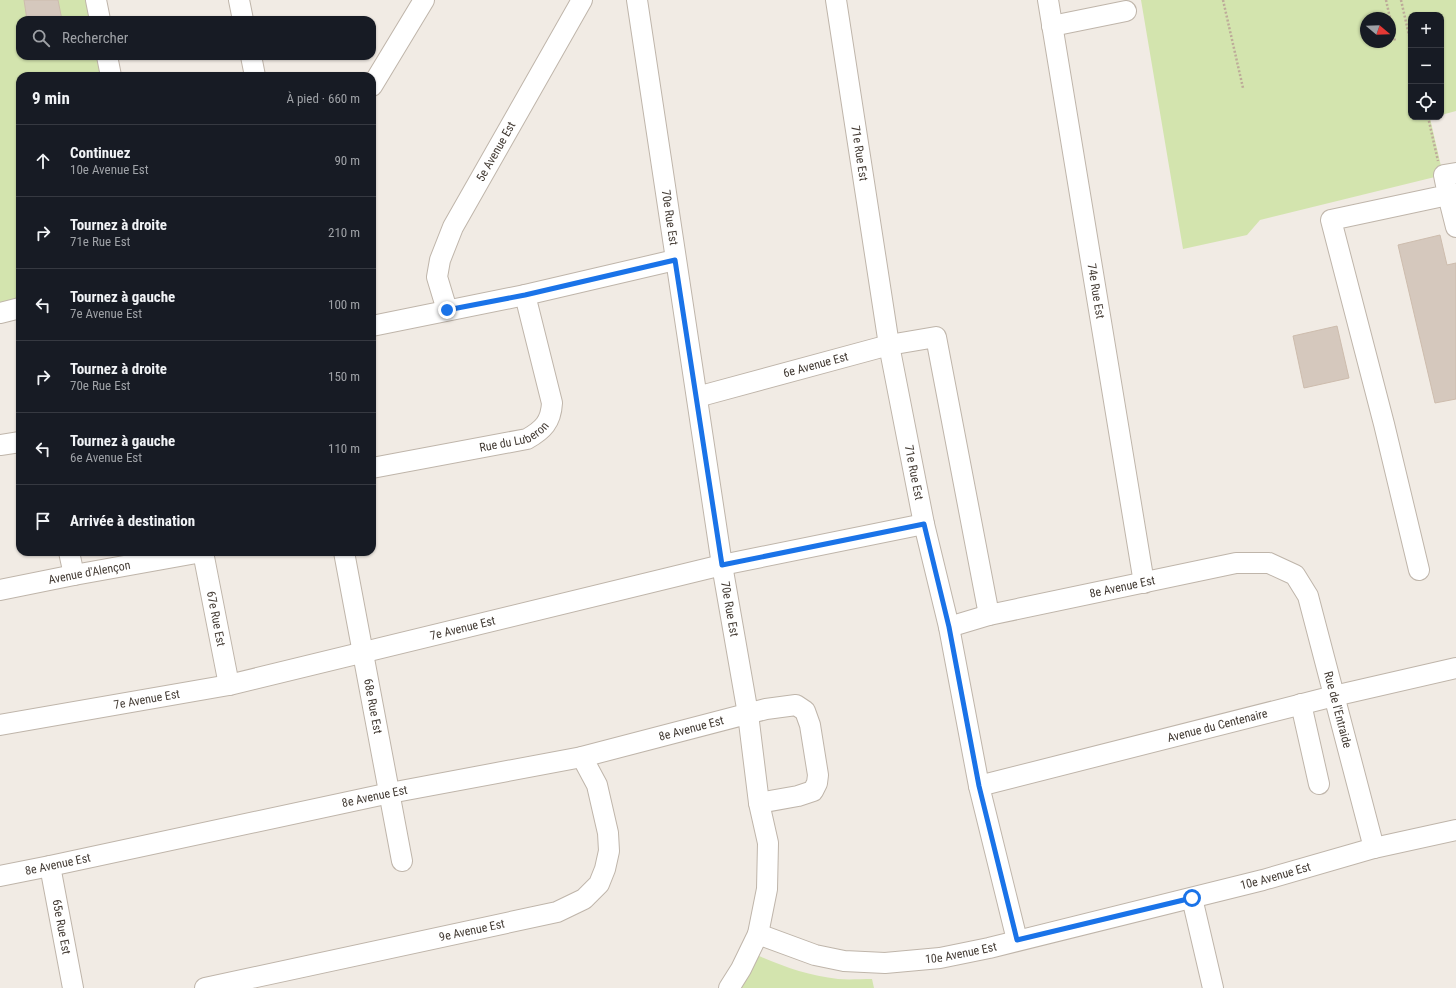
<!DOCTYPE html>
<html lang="fr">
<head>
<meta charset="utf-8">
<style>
	:root { --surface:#171b24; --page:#20242c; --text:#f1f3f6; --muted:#9ea1a6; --line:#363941 }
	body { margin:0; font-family:"Roboto Condensed",sans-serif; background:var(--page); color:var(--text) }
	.controls { position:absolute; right:12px; top:12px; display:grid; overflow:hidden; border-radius:8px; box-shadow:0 1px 3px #0004 }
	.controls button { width:36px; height:36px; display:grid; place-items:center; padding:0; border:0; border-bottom:1px solid var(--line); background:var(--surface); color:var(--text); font:20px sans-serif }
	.compass { position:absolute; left:1360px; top:12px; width:36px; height:36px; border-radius:50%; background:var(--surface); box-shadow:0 1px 3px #0004; rotate:109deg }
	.stop { position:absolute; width:12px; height:12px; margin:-9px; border:3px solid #1a73e8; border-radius:50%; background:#fff }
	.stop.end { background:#1a73e8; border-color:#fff; box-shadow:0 1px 4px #0008 }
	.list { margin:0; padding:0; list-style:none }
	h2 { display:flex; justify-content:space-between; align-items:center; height:52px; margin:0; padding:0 16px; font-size:17px }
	h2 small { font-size:13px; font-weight:400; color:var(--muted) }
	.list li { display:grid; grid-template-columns:26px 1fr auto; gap:12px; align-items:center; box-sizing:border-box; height:72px; padding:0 16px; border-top:1px solid var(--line) }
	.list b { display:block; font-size:15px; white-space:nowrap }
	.list p { margin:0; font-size:13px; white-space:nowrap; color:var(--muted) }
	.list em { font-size:13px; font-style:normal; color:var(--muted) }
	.icon { flex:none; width:22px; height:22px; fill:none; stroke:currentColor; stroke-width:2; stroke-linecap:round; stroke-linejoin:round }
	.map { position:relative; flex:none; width:1456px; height:988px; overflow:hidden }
	.search { position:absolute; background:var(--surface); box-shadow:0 1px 3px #0004; left:16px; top:16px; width:360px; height:44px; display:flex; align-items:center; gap:10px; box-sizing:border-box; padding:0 14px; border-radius:12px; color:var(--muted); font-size:15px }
	.panel { position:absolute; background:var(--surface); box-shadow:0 1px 3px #0004; left:16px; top:72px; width:360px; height:484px; border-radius:12px }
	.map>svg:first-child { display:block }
	.green { fill:#d3e4ae; fill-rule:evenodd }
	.building { fill:#d5c8bd; stroke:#cdbcad }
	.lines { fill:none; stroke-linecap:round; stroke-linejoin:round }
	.minor-casing { stroke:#bfb5aa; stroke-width:22 }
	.path { stroke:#bdab99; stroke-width:2.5; stroke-dasharray:2 2; stroke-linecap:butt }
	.minor { stroke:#fff; stroke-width:20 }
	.route { stroke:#1a73e8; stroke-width:5 }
	.labels { text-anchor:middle; stroke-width:3; stroke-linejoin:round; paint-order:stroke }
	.street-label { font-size:12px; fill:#433b34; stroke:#fff }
</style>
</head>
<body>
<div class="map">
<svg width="1456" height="988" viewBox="0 0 1456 988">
	<rect width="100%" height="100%" fill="#f1ebe4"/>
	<!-- green -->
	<g class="green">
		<polygon points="0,0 96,0 100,20 20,20 20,56 107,56 111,76 20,76 20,308 0,313"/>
		<path d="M 1141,0 L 1456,0 L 1456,111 L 1441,115 L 1441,15 L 1411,15 L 1411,117 L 1432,117 L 1430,118 L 1443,175 L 1260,220 L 1247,235 L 1183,249 ZM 1366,18 L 1390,18 L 1390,42 L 1366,42 Z"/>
		<path d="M 759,956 C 784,967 810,976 838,979 C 849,980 861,979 872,979 L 874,988 L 736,988 L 750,961 Z"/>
	</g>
	<!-- building -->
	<g class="building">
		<polygon points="24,0 58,0 62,20 27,20"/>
		<polygon points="1440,235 1447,265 1456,263 1456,399 1435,403 1398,245"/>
		<polygon points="1337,326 1349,378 1304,388 1293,336"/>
	</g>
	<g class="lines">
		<!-- minor casing -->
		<g class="minor-casing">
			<g id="minor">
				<polyline points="96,0 100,20"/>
				<polyline points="239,0 243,20"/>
				<path id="s1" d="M 637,0 L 722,565 L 748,714 L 759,803 L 768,843 L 767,889 L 758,934 L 741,969 L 729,988"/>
				<path id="s2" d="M 836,0 L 889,345 L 924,524 L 949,627 L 979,786 L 1017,940"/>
				<path id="s3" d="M 1048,0 L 1144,583"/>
				<polyline points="1052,26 1126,11"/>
				<polyline points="107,56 111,76"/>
				<polyline points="251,56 255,76"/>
				<polyline points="372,86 424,0"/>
				<polyline points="1448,195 1456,227"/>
				<path id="s4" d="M 447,310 L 437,277 L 440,260 L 453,227 L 582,0"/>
				<polyline points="0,313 20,308"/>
				<polyline points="372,326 525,295 675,260"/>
				<path id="s5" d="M 697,397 L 889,345 L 936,337 L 989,615"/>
				<polyline points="0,445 20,442"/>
				<path id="s6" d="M 372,468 L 527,439 C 543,430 551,422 552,403 L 525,295"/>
				<polyline points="69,552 74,575"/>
				<path id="s7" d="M 203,552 L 229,685"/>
				<path id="s8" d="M 344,552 L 402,861"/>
				<polyline points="1419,570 1384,424 1331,220 1448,195 1444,175 1456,173"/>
				<path id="s9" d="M 0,590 L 74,575 L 202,552"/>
				<path id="s10" d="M 949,627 L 989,615 L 1236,563 L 1269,563 L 1295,575 L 1308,596 L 1374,848"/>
				<polyline points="1301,704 1319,784"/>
				<path id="s11" d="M 0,725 L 229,685 L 722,565 L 924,524"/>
				<path id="s12" d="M 979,786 L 1334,696 L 1456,668"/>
				<path id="s13" d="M 50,866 L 73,988"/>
				<path id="s14" d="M 0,876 L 50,866 L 390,793 L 582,757 L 766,709 L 796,705 L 805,711 L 810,725 L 818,775 L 817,783 L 813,791 L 798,796 L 759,803"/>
				<polyline points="1192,898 1213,988"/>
				<path id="s15" d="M 758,934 L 815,955 L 844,961 L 885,963 L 940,958 L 989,948 L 1263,880 L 1374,848 L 1456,830"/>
				<path id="s16" d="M 205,988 L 557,912 L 584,899 L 599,884 L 605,869 L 609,851 L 608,833 L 597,785 L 582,757"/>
			</g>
		</g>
		<!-- path -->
		<g class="path">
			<polyline points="1223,0 1243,88"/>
			<polyline points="1386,0 1390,18"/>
			<polyline points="1401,0 1411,44"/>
			<polyline points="1390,19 1395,41"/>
			<polyline points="1428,117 1438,161"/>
		</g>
		<!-- minor -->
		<use href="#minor" class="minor"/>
	</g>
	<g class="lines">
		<!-- route -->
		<polyline class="route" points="447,310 525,295 675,260 722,565 924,524 949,627 979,786 1017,940 1192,898"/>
	</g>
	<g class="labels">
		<!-- street labels -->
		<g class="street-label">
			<text dy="4" stroke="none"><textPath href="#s4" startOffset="174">5e Avenue Est</textPath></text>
			<text dy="4" stroke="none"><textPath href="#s2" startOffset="155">71e Rue Est</textPath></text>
			<text dy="4" stroke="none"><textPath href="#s1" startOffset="220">70e Rue Est</textPath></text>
			<text dy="4" stroke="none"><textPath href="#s3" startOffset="295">74e Rue Est</textPath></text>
			<text dy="4" stroke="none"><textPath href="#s5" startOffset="123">6e Avenue Est</textPath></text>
			<text dy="4" stroke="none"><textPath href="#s6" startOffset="146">Rue du Luberon</textPath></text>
			<text dy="4" stroke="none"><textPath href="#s2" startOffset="479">71e Rue Est</textPath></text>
			<text dy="4" stroke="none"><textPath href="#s9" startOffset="91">Avenue d'Alençon</textPath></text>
			<text dy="4" stroke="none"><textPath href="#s10" startOffset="178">8e Avenue Est</textPath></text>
			<text dy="4" stroke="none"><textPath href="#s1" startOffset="616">70e Rue Est</textPath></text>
			<text dy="4" stroke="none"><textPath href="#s7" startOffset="68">67e Rue Est</textPath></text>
			<text dy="4" stroke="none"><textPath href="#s11" startOffset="473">7e Avenue Est</textPath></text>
			<text dy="4" stroke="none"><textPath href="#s11" startOffset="149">7e Avenue Est</textPath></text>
			<text dy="4" stroke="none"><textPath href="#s8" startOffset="157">68e Rue Est</textPath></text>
			<text dy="4" stroke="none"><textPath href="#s10" startOffset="498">Rue de l'Entraide</textPath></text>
			<text dy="4" stroke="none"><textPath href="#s12" startOffset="246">Avenue du Centenaire</textPath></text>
			<text dy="4" stroke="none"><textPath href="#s14" startOffset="707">8e Avenue Est</textPath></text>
			<text dy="4" stroke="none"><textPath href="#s14" startOffset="383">8e Avenue Est</textPath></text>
			<text dy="4" stroke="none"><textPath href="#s14" startOffset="59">8e Avenue Est</textPath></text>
			<text dy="4" stroke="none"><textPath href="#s15" startOffset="532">10e Avenue Est</textPath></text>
			<text dy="4" stroke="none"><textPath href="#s13" startOffset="62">65e Rue Est</textPath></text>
			<text dy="4" stroke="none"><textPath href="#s16" startOffset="273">9e Avenue Est</textPath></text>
			<text dy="4" stroke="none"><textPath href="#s15" startOffset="208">10e Avenue Est</textPath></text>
		</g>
	</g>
</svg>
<div class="controls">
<button>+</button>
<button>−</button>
<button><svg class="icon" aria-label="locate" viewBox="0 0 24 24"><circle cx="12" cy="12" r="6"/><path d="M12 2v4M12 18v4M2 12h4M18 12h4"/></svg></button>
</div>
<svg class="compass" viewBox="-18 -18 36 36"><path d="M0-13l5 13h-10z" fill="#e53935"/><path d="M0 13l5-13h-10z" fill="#9ea1a6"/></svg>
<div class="stop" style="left:1192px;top:898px"></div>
<div class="stop end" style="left:447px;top:310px"></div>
<div class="search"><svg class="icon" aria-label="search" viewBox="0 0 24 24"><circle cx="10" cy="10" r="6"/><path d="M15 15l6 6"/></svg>Rechercher</div>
<section class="panel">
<h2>9 min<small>À pied · 660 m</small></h2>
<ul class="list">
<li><svg class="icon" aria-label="ahead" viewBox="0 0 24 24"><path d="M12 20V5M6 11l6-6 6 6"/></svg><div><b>Continuez</b><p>10e Avenue Est</p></div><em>90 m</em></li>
<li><svg class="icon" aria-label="right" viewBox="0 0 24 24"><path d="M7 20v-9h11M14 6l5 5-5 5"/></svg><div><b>Tournez à droite</b><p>71e Rue Est</p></div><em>210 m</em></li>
<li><svg class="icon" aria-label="left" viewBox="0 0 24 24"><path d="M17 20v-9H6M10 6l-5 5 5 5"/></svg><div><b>Tournez à gauche</b><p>7e Avenue Est</p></div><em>100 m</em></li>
<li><svg class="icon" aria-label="right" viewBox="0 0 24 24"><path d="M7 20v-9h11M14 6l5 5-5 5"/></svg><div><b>Tournez à droite</b><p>70e Rue Est</p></div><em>150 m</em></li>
<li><svg class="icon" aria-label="left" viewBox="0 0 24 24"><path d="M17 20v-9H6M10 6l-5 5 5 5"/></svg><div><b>Tournez à gauche</b><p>6e Avenue Est</p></div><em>110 m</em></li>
<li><svg class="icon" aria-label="arrive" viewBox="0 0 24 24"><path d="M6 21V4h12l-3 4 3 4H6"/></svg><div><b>Arrivée à destination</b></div></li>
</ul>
</section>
</div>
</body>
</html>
